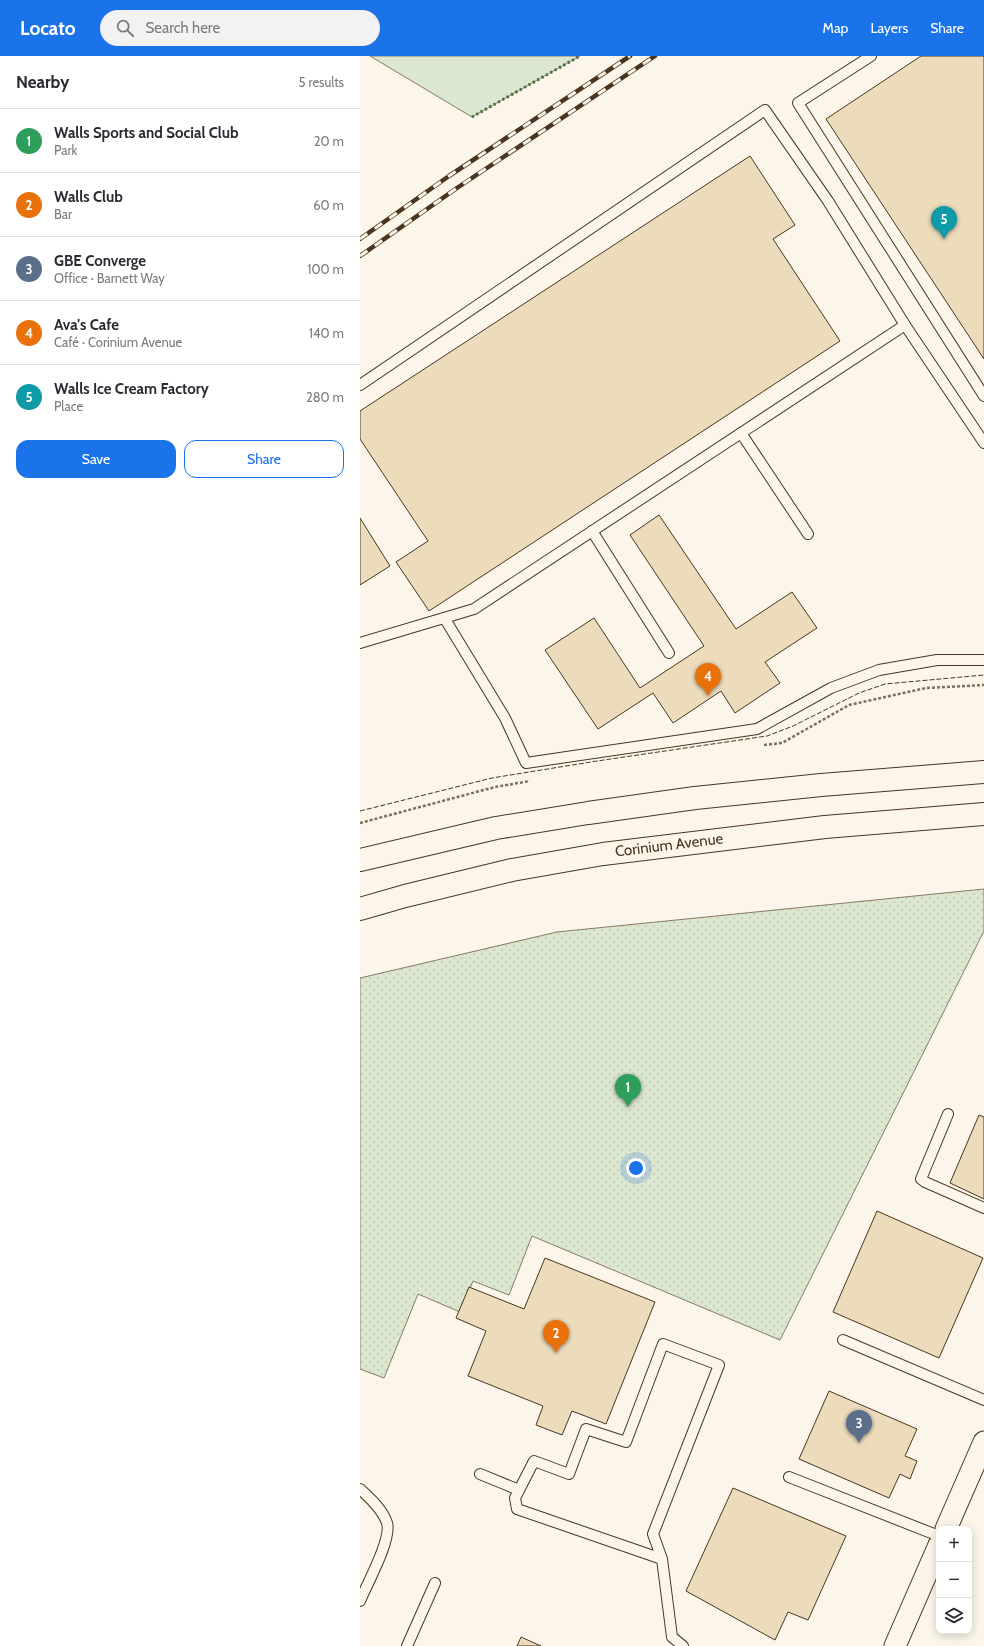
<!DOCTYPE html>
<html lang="en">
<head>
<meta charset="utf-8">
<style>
	:root { --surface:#fff; --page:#f2f2f3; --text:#2b2b33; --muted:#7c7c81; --line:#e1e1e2; --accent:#1a73e8 }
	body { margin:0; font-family:Cabin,sans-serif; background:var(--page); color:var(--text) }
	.controls { position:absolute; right:12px; bottom:12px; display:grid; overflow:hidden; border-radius:8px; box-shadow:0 2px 10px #0003 }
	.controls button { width:36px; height:36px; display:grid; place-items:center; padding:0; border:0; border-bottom:1px solid var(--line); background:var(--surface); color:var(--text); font:20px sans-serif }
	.you { position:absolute; left:276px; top:1112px; width:14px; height:14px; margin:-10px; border:3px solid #fff; border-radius:50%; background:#1a73e8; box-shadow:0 0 0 6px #1a73e833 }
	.badge { display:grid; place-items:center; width:26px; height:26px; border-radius:50%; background:var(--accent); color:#fff; font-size:13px; font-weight:700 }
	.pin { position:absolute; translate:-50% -33px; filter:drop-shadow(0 1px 2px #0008) }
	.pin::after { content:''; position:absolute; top:21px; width:14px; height:12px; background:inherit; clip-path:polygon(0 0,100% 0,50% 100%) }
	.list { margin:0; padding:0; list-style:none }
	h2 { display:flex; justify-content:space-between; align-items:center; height:52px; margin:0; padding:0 16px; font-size:17px }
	h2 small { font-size:13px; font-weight:400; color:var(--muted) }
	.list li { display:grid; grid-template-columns:26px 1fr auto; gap:12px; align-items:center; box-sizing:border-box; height:64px; padding:0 16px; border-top:1px solid var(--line) }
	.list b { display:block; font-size:15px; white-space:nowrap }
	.list p { margin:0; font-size:13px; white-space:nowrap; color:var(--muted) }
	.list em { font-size:13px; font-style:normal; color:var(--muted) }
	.actions { display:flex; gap:8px; padding:12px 16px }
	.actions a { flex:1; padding:9px 0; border:1px solid var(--accent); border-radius:12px; text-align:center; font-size:14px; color:var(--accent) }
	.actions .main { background:var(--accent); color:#fff }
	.icon { flex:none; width:22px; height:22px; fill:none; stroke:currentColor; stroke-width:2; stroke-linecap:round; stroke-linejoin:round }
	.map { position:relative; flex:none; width:624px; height:1590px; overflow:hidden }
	header { display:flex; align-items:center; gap:24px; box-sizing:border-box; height:56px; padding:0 20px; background:var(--accent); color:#fff }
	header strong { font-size:19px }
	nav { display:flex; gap:22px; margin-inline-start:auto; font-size:14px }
	.search { width:280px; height:36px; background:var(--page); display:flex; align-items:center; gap:10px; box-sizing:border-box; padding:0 14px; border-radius:22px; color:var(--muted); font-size:15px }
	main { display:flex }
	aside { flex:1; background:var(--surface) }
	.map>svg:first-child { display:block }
	.grass { fill:#dce7d0; stroke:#887966 }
	.park { fill:url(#park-dots); stroke:#887966 }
	.building { fill:#ecdcbc; stroke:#4a3520 }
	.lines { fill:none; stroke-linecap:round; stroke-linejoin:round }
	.lane-casing { stroke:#4a3520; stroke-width:12 }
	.street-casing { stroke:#4a3520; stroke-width:23 }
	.highway-casing { stroke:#4a3520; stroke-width:24 }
	.path { stroke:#7f6f5c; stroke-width:2.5; stroke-dasharray:3 2; stroke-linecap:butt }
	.lane { stroke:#fbf6e9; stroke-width:10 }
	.street { stroke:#fbf6e9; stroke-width:21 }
	.highway { stroke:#fbf6e9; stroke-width:22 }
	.rail-casing { stroke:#4a3520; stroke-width:4.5 }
	.rail { stroke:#fbf6e9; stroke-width:3; stroke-dasharray:9; stroke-linecap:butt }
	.hedge { stroke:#436837; stroke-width:3; stroke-dasharray:2 3; stroke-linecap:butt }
	.fence { stroke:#4a3520; stroke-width:1; stroke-dasharray:5 2; stroke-linecap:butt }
	.labels { text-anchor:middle; stroke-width:3; stroke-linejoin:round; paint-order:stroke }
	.street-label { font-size:15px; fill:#4a3520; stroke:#fbf6e9 }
</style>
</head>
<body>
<header>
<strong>Locato</strong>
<div class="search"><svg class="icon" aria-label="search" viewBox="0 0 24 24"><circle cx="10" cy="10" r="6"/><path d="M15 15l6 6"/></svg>Search here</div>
<nav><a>Map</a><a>Layers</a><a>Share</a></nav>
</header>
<main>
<aside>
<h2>Nearby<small>5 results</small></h2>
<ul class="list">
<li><span class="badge" style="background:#2e9e5b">1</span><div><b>Walls Sports and Social Club</b><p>Park</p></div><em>20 m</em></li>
<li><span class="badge" style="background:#e8710a">2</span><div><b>Walls Club</b><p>Bar</p></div><em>60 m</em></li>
<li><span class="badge" style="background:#5c6f8a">3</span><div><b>GBE Converge</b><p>Office · Barnett Way</p></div><em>100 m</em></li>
<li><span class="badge" style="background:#e8710a">4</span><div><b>Ava's Cafe</b><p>Café · Corinium Avenue</p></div><em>140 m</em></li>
<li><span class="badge" style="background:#0f9aa8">5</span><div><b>Walls Ice Cream Factory</b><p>Place</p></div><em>280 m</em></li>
</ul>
<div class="actions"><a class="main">Save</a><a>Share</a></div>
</aside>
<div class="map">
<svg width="624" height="1590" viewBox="0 0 624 1590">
	<defs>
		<pattern id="park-dots" width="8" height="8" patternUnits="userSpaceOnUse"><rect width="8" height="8" fill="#dce7d0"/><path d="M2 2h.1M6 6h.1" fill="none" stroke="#bec7b2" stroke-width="1.8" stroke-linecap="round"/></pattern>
	</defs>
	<rect width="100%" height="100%" fill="#fbf6e9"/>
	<!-- grass -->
	<polygon class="grass" points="10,0 220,0 112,61"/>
	<!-- park -->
	<polygon class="park" points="624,833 624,875 420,1284 172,1180 149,1239 113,1225 100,1256 58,1238 24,1322 0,1313 0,922 197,876"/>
	<!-- building -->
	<g class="building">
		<polygon points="561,0 624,0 624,303 466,63"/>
		<polygon points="390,100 435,169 413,183 480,285 69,555 36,506 68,485 0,383 0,355"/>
		<polygon points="299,459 376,573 432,536 457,572 405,606 420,627 375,657 361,635 313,667 293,637 238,673 185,594 234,562 280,632 344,590 270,479"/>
		<polygon points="0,462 30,510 0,529"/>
		<polygon points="619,1059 624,1061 624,1143 590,1127"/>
		<polygon points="517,1155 623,1202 579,1302 473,1256"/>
		<polygon points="185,1202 295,1246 246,1368 212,1355 202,1379 176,1369 183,1350 108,1320 126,1275 96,1262 109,1231 164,1253"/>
		<polygon points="469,1335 557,1373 545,1400 557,1405 550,1423 540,1418 529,1442 439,1403"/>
		<polygon points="373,1432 486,1480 448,1564 428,1556 415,1584 326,1535"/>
		<polygon points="161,1581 181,1590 157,1590"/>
	</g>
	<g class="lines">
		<!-- lane casing -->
		<g class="lane-casing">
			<g id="lane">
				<polyline points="511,0 438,47 624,340"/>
				<polyline points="0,329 405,54 468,145 545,269 624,387"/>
				<polyline points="381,377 448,478"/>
				<polyline points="232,475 309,597"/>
				<polyline points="85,563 145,662 166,707 397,673 471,632 519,614 577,604 624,604"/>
				<polyline points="0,587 114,553 545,269"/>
				<polyline points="588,1058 561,1123 565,1126 624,1152"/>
				<polyline points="483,1284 624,1344"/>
				<polyline points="120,1418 159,1434"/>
				<polyline points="429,1421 579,1480"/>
				<path d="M 0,1433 C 10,1442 23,1454 27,1467 C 32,1483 7,1528 0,1545"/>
				<polyline points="302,1503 157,1453 155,1442 174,1405 209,1418 226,1373 266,1386 303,1288 359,1309 293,1478 302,1503 312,1581 323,1590"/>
				<polyline points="47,1590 75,1527"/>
			</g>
		</g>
		<!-- street casing -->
		<g class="street-casing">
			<g id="street">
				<polyline points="586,1473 624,1386"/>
				<polyline points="535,1590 579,1489"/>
			</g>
		</g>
		<!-- highway casing -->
		<g class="highway-casing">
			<g id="highway">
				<polyline points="0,804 136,772 228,757 335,742 461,729 624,716"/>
				<polyline points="0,853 45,840 152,814 243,798 465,771 624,758"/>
			</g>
		</g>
		<!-- path -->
		<g class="path">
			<polyline points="404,689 422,687 489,649 566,632 624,629"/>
			<polyline points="0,767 135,731 170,725"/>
		</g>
		<!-- lane -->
		<use href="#lane" class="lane"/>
		<!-- street -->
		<use href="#street" class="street"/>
		<!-- highway -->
		<use href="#highway" class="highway"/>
		<!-- rail casing -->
		<g class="rail-casing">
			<g id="rail">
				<polyline points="0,183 89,120 270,0"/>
				<polyline points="0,200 97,132 295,0"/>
			</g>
		</g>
		<!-- rail -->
		<use href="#rail" class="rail"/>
		<!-- hedge -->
		<polyline class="hedge" points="112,61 220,0"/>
		<!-- fence -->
		<polyline class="fence" points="0,755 132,722 237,705 407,680 433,670 499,637 525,628 624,619"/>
	</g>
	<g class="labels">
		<!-- street labels -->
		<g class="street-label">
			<text transform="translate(309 789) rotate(-7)" y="5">Corinium Avenue</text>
		</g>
	</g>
</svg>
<div class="controls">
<button>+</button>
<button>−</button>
<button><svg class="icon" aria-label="layers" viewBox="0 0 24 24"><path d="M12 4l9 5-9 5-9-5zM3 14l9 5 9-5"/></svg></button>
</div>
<div class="you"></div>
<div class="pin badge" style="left:268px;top:1051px;background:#2e9e5b">1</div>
<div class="pin badge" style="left:196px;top:1297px;background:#e8710a">2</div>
<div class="pin badge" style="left:499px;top:1387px;background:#5c6f8a">3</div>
<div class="pin badge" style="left:348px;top:640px;background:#e8710a">4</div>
<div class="pin badge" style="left:584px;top:183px;background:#0f9aa8">5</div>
</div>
</main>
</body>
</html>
